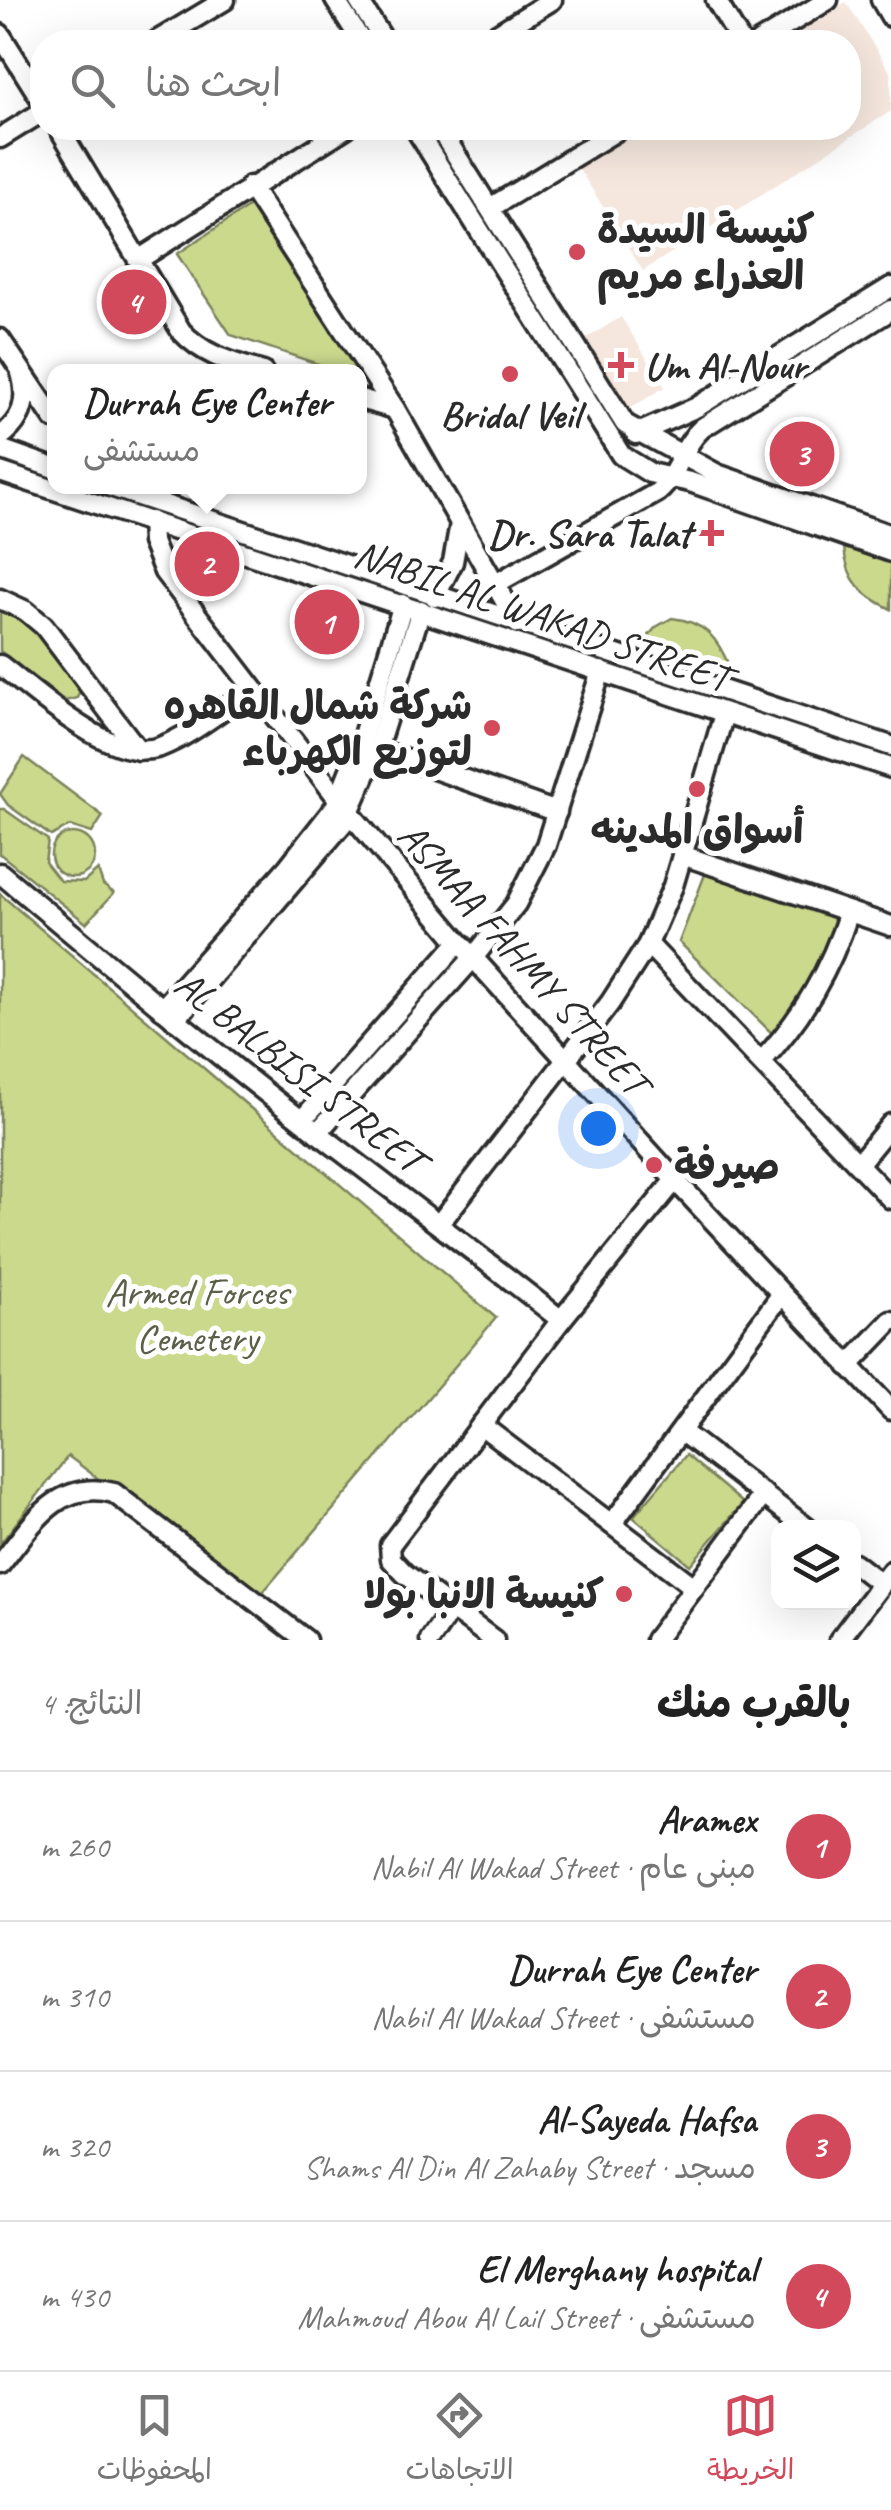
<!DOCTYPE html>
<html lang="ar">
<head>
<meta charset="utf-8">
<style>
	:root { --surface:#fff; --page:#f6f6f6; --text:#222; --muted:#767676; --line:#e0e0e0; --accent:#d1495b }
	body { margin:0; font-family:Caveat,"Playpen Sans Arabic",sans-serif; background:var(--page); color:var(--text); direction:rtl }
	.controls { position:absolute; right:30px; bottom:30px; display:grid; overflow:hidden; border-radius:20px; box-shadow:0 10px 40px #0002 }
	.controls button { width:90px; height:90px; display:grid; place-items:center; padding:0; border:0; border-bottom:2px solid var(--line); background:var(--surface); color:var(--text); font:50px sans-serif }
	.you { position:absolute; left:598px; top:1128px; width:35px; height:35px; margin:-25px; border:8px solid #fff; border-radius:50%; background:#1a73e8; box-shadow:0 0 0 15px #1a73e833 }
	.badge { display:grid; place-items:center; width:65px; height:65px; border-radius:50%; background:var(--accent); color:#fff; font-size:32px; font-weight:700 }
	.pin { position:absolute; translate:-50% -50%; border:5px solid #fff; box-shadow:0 2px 10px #0006 }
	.popup { position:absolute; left:47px; top:364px; width:320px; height:130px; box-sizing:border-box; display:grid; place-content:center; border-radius:20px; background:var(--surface); filter:drop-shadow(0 2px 8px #0005); font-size:32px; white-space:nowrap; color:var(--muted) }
	.popup b { font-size:38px; color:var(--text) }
	.popup::after { content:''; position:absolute; left:50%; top:100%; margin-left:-20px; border:20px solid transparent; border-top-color:var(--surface) }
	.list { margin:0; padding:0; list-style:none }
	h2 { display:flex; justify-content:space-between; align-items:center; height:130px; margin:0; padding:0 40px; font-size:42px }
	h2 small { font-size:32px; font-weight:400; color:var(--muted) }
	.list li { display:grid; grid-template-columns:65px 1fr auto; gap:30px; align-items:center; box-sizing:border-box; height:150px; padding:0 40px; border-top:2px solid var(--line) }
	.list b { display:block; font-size:38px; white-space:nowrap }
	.list p { margin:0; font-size:32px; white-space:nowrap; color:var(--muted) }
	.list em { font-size:32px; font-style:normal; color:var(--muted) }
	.icon { flex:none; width:55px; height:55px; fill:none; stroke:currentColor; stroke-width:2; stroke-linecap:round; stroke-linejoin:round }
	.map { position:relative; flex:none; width:891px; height:1640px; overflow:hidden; direction:ltr }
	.search { position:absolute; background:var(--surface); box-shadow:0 10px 40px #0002; left:30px; right:30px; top:30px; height:110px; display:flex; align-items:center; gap:25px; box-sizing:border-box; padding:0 35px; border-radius:40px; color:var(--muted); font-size:38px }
	.sheet { height:730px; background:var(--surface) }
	nav { display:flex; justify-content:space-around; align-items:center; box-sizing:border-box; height:140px; border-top:2px solid var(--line); background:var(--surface); font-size:28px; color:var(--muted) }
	nav a { display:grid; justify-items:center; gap:5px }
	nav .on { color:var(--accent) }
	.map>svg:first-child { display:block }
	.built { fill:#f5e7de }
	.green { fill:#cbd98d; stroke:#7b825c; stroke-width:2.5 }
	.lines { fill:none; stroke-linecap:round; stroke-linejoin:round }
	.minor-casing { stroke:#2b2b2b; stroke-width:25 }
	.minor { stroke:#fff; stroke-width:18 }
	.poi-dot { fill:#d1495b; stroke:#fff; stroke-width:4 }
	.labels { text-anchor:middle; stroke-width:10; stroke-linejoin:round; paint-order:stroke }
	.poi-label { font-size:40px; font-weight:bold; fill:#2b2b2b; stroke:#fff; text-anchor:start }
	.street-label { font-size:40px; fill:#2b2b2b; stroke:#fff }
	.park-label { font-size:40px; fill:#5b5f48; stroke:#fff }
</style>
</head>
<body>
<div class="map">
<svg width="891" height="1640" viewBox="0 0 891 1640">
	<rect width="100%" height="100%" fill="#fff"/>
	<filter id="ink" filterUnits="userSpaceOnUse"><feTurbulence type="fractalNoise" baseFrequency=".01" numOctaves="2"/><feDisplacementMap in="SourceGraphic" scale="20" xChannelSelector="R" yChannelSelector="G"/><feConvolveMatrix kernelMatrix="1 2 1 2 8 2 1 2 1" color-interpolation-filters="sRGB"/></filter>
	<g filter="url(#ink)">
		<!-- built -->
		<g class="built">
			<polygon points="846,2 891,73 891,111 643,271 578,167 642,128 848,128 848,42 781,42"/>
			<polygon points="621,317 665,387 621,414 577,344"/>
		</g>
		<!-- green -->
		<g class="green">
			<polygon points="254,203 372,383 360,378 360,372 339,371 231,335 177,254"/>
			<path d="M 844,548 L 891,563 L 891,609 C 862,595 847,581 844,548 Z"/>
			<polygon points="0,605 29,617 81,688 77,698 65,701 0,651"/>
			<path d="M 672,618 C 706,622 718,639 730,668 L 646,639 L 656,627 Z"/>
			<polygon points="24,757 103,816 92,833 70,826 51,836 8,805 0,794"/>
			<polygon points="0,809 4,809 48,840 45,862 60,881 84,882 98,870 103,885 114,893 86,923 0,854"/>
			<circle cx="73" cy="855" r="22"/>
			<polygon points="707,869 856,923 826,984 786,1047 679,942"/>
			<polygon points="0,894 496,1318 258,1598 68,1456 0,1544"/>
			<polygon points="686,1455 743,1503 690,1565 633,1517"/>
		</g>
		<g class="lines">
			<!-- minor casing -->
			<g class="minor-casing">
				<g id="minor">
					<polyline points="335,0 362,42"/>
					<polyline points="358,0 385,42"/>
					<polyline points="716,0 741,42"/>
					<polyline points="881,0 891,17"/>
					<polyline points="0,34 42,101"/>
					<polyline points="155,42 225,0"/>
					<polyline points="484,42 552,0"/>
					<polyline points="759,42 828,0"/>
					<path d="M 59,128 L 181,331 C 204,356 231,362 263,372"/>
					<polyline points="415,128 621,455 650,473 690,482 891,552"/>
					<polyline points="439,128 625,424 717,474 891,535"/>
					<polyline points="0,138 42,112"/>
					<polyline points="250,186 395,409 518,624"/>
					<polyline points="490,208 621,128"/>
					<polyline points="138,260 346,128"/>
					<polyline points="0,339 54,419"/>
					<polyline points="360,399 395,409"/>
					<polyline points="636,434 697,407 891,287"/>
					<path d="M 0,437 C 23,420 29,400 21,373"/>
					<polyline points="0,449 54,468"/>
					<polyline points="0,472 891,768"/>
					<polyline points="108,486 891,746"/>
					<polyline points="151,521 152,542 164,572 339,800 459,942 675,1180 891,1410"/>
					<path d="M 497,583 L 658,492 C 679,474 681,447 702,428 L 891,310"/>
					<polyline points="435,597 453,562 460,523"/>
					<polyline points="0,599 26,611 44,626 138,750"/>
					<path d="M 0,665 C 37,693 111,764 160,747 C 192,735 223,708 252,690"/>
					<polyline points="377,749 557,812"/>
					<polyline points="682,855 891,926"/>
					<path d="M 0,873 C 105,961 210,1050 319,1134 C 400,1196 481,1256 561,1320"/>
					<polyline points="648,944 891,1199"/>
					<polyline points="162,1009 287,868 335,807 361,742 403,604"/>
					<polyline points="175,1020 345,821 377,749 421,610"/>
					<path d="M 761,1062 C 803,1017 830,970 849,912"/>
					<polyline points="302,1120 459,942"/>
					<polyline points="317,1133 473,958 516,904 546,845 601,671"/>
					<polyline points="859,1163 891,1124"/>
					<polyline points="440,1223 610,1003 648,944 673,886 724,714"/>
					<polyline points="848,1366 891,1321"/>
					<polyline points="481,1425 694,1587"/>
					<polyline points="682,1432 807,1528"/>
					<polyline points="612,1524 781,1295"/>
					<polyline points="854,1563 881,1584"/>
					<path d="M 0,1565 C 31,1526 57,1478 114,1493 L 306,1640"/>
					<polyline points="430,1640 452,1608"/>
					<polyline points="494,1640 404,1573 391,1559 390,1545 561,1320 675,1180"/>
					<polyline points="655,1640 764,1494"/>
					<polyline points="839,1640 891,1571"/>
				</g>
			</g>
			<!-- minor -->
			<use href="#minor" class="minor"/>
		</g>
	</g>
	<!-- markers -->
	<g class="poi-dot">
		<circle cx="577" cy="252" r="10"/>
		<path d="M616 350h10v10h10v10h-10v10h-10v-10h-10v-10h10z"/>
		<circle cx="510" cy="374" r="10"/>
		<path d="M706 518h10v10h10v10h-10v10h-10v-10h-10v-10h10z"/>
		<circle cx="492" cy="728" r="10"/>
		<circle cx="697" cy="789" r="10"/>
		<circle cx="654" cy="1165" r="10"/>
		<circle cx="624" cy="1594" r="10"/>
	</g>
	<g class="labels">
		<!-- poi labels -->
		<g class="poi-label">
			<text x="597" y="243">كنيسة السيدة<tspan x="597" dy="46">العذراء مريم</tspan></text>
			<text x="644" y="379">Um Al-Nour</text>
			<text x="510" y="428" text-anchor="middle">Bridal Veil</text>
			<text x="691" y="547" text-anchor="end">Dr. Sara Talat</text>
			<text x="472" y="719" text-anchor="end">شركة شمال القاهره<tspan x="472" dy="46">لتوزيع الكهرباء</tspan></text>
			<text x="697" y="843" text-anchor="middle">أسواق المدينه</text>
			<text x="674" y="1179">صيرفة</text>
			<text x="604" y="1608" text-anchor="end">كنيسة الانبا بولا</text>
		</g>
		<!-- street labels -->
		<g class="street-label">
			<text transform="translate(542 615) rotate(19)" y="14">NABIL AL WAKAD STREET</text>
			<text transform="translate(524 958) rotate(48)" y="14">ASMAA FAHMY STREET</text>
			<text transform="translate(300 1071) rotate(38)" y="14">AL BALBISI STREET</text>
		</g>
		<!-- park labels -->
		<g class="park-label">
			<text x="197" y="1305">Armed Forces<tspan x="197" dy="46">Cemetery</tspan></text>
		</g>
	</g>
</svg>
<div class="controls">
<button><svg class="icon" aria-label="layers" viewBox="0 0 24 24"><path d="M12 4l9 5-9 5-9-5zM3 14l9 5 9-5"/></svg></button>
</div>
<div class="you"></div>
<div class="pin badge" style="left:327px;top:622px">1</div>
<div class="pin badge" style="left:207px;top:564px">2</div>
<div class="popup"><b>Durrah Eye Center</b>مستشفى</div>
<div class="pin badge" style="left:802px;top:454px">3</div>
<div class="pin badge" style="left:134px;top:302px">4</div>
<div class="search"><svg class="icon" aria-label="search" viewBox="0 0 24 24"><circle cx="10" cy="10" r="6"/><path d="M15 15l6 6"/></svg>ابحث هنا</div>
</div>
<section class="sheet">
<h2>بالقرب منك<small>النتائج: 4</small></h2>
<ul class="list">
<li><span class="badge">1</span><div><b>Aramex</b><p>مبنى عام · Nabil Al Wakad Street</p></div><em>260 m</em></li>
<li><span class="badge">2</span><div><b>Durrah Eye Center</b><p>مستشفى · Nabil Al Wakad Street</p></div><em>310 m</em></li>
<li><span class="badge">3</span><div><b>Al-Sayeda Hafsa</b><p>مسجد · Shams Al Din Al Zahaby Street</p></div><em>320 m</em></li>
<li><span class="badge">4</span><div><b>El Merghany hospital</b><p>مستشفى · Mahmoud Abou Al Lail Street</p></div><em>430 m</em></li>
</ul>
</section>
<nav>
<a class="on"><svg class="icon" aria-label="map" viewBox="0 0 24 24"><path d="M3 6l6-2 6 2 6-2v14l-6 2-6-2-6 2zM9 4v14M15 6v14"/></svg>الخريطة</a>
<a><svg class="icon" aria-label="directions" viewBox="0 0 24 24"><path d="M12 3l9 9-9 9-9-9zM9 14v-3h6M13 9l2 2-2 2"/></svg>الاتجاهات</a>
<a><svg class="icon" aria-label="saved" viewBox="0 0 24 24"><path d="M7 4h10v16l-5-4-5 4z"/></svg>المحفوظات</a>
</nav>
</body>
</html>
